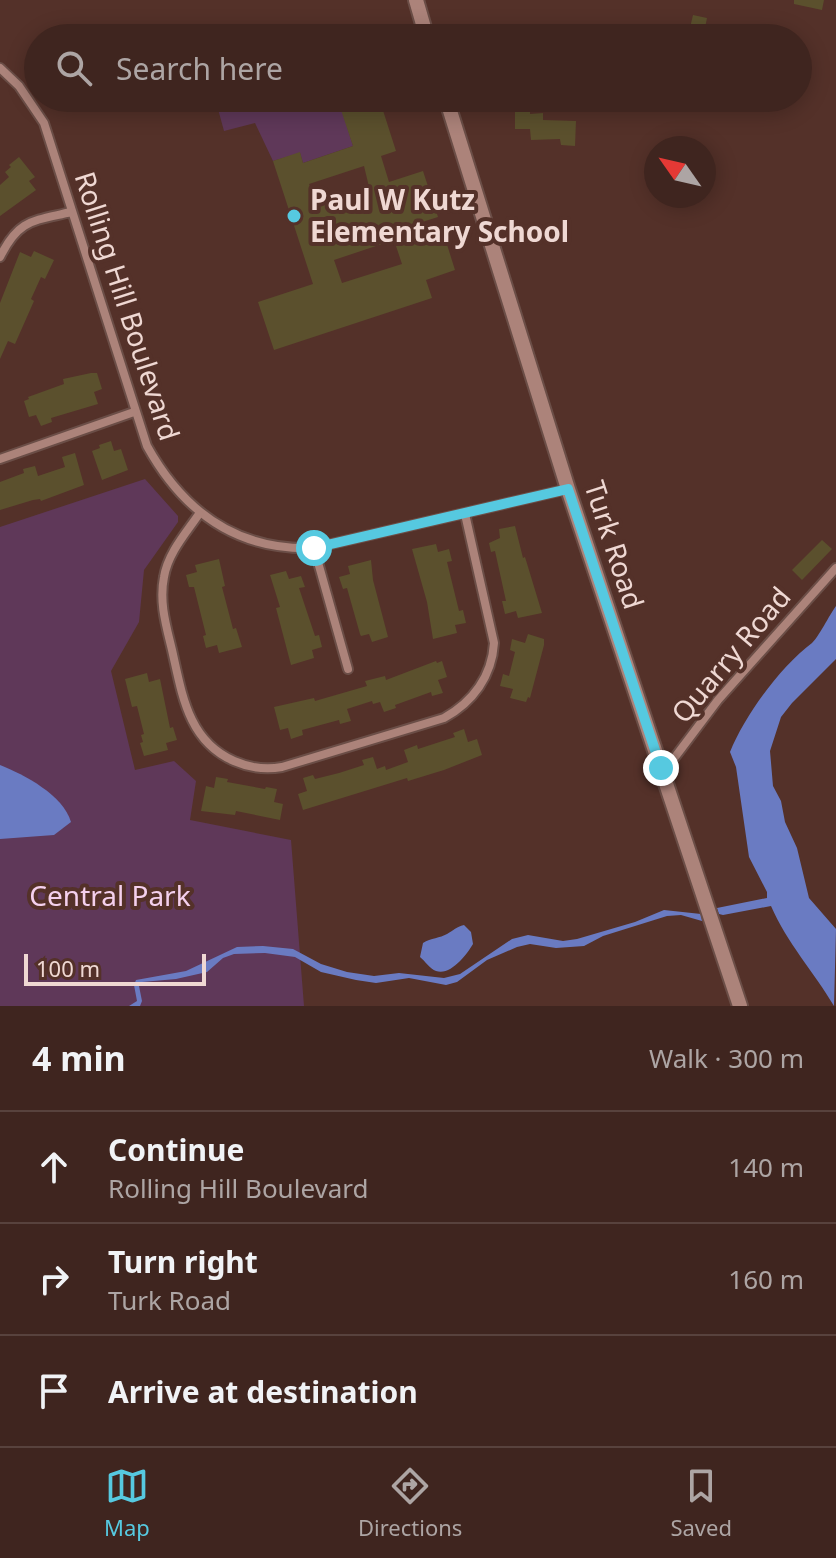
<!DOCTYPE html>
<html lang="en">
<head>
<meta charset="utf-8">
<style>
	:root { --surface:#3f251f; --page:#462d28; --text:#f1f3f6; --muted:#ada5a4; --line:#58423d; --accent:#56c9e0 }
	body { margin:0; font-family:"Noto Sans",sans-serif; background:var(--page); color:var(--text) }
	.compass { position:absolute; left:644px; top:136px; width:72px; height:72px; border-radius:50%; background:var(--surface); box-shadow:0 4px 20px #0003; rotate:304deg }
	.scale { position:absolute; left:24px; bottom:20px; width:182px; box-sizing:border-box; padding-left:8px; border:4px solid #efd8d3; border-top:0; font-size:22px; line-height:28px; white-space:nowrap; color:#efd8d3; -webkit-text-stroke:6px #543129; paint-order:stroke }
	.stop { position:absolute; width:24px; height:24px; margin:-18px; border:6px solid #56c9e0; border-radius:50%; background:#fff }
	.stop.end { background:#56c9e0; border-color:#fff; box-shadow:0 2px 8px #0008 }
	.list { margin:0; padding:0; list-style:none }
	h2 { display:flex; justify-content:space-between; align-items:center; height:104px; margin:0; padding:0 32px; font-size:34px }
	h2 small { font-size:26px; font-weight:400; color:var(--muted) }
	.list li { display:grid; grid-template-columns:52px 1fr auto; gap:24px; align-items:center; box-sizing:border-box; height:112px; padding:0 32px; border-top:2px solid var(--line) }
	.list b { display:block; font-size:30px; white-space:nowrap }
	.list p { margin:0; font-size:26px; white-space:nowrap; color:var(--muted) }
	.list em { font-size:26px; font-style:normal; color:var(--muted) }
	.icon { flex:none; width:44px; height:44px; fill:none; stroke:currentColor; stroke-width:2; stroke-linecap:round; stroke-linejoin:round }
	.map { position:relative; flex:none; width:836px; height:1006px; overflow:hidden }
	.search { position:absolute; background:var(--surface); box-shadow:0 4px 20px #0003; left:24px; right:24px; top:24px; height:88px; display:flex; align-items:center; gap:20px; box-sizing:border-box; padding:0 28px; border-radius:44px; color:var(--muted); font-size:30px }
	.sheet { height:440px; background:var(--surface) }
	nav { display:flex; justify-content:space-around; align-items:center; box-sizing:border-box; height:112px; border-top:2px solid var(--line); background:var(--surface); font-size:22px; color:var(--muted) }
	nav a { display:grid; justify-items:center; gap:4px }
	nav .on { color:var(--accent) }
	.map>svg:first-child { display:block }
	.green { fill:#5f3859 }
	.water { fill:#6a7bc2 }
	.building { fill:#5b502d; fill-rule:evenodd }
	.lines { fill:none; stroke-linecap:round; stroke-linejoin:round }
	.minor-casing { stroke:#6b4e47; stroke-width:12 }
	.tertiary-casing { stroke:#6b4e47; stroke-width:18 }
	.minor { stroke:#ac837a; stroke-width:8 }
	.tertiary { stroke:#ac837a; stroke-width:14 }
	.route { stroke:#56c9e0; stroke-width:10 }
	.poi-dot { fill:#56c9e0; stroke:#543129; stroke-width:3 }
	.labels { text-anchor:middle; stroke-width:8; stroke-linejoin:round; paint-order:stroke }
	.poi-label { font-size:28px; font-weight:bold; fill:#efd8d3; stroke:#543129; text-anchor:start }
	.street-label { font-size:28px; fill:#efd8d3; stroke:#543129 }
	.park-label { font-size:28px; fill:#f4d0ed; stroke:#543129 }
</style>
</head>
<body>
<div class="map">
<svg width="836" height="1006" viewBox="0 0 836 1006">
	<rect width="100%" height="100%" fill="#543129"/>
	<!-- green -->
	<g class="green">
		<polygon points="215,98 355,98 340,104 353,146 303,163 300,153 273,161 255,123 224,131"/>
		<polygon points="145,479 178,516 178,522 144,570 139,622 111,671 135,770 174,761 196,781 190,820 291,840 304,1006 0,1006 0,527"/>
	</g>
	<!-- water -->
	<g class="water">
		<path d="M 836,606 L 836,659 L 792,703 L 781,717 L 770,751 L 773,786 L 781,801 L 785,822 L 797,848 L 809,898 L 836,929 L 834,1006 C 814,972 787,943 771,906 L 723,915 L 719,914 L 717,908 L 767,898 L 767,892 L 749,857 L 736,767 L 730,752 C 745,715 781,666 812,643 C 818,638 830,614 836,606 Z"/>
		<path d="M 0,765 C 25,775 63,795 71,822 L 54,835 L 0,839 Z"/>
		<polygon points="664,910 701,914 702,921 681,915 667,916 603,936 584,946 556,948 530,944 517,947 487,960 457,982 446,985 409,978 376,983 356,980 321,972 295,957 265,953 234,954 223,958 207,972 176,979 142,982 139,986 142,1001 140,1006 129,1006 137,1001 134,985 136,980 186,971 237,947 263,946 293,949 321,964 347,972 374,976 399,973 444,978 460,974 512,939 528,935 563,941 577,939 635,922"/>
		<path d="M 464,925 L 471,932 L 473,944 C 467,954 451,976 436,971 C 430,969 425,961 420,957 L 423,943 C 431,938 440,938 447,934 C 454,930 456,927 464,925 Z"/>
	</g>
	<!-- building -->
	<g class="building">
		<polygon points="794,0 824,0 822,10 794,4"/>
		<polygon points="693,15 707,18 703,38 688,36"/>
		<path d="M 356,98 L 379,98 L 396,151 L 381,156 L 389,182 L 423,171 L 438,217 L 416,224 L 422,242 L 444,235 L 455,270 L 426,280 L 432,298 L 274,350 L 258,302 L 313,284 L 273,161 L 300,152 L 303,163 L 353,146 L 339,104 ZM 364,166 L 370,191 L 337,200 L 315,200 L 309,184 ZM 394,240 L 402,264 L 342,283 L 334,260 Z"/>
		<polygon points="530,108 530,114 543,113 543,120 576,121 575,146 561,145 560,139 531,140 530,129 515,129 515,109"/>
		<polygon points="19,157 35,177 29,181 36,190 0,216 0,185 9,177 5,172 11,167 9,165"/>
		<polygon points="34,251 54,260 45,279 41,277 31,299 34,301 15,344 8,341 0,359 0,303 20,252 31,257"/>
		<polygon points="91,373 97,373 102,389 94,392 98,404 51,418 52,422 41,426 36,415 29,417 24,401 29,399 28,397 64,384 63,379"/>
		<polygon points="111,441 114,451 121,449 128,470 102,480 92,451 100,448 99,445"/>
		<polygon points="75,453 84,485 41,501 40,499 33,500 0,510 0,482 24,473 23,469 35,466 38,476 65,467 62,457"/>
		<polygon points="515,526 523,558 525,557 542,613 518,618 516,611 505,614 502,601 506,601 495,551 491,552 489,543 500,538 499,529"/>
		<polygon points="822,540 832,549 802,580 792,570"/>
		<polygon points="436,544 438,552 449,549 452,561 447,562 459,611 463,610 466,623 455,625 457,633 433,639 427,602 412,549"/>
		<polygon points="219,559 225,586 222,587 233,629 236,628 242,647 219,653 217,645 206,648 203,636 206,635 194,587 189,587 186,575 197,572 195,565"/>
		<polygon points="371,560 373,580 388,637 372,642 369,634 361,636 360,634 347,588 343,589 339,577 350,574 348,566"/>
		<polygon points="286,571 289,579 301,576 305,587 299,588 315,636 319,635 322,647 312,650 314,658 291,665 276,608 280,607 270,575"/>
		<polygon points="528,634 544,639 544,645 530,698 528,697 526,702 510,698 513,689 500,686 503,674 509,676 515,652 510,650 512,639 525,643"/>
		<polygon points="436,661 437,663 442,661 447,677 438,680 443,693 432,696 431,692 395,705 396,708 384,712 380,702 373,704 372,701 347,709 351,721 340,724 339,720 302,730 303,735 291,739 288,728 280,730 274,707 314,698 315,701 367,686 365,681 385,676 386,680"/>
		<polygon points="147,673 149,682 160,679 170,728 173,727 177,740 166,743 168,750 144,756 140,743 143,742 141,735 144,734 137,706 132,707 125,679"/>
		<polygon points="464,729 468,742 477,739 482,755 444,770 408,781 407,778 303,810 298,794 307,791 303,778 313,775 315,779 339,773 364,765 362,760 373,757 377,769 385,766 386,770 408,762 404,750 417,745 418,749 455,737 453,733"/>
		<polygon points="216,777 228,779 227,782 265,789 266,787 277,789 274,802 283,804 280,820 236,811 235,815 201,811 206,786 214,788"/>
	</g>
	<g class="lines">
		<!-- minor casing -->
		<g class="minor-casing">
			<g id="minor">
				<path d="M 0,68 L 19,86 L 44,123 L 147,446 C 183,511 236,551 314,548 L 568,489"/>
				<path d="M 0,257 C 19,219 33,221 71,212"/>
				<polyline points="0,459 134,412"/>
				<path d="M 199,514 C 186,533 168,553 164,577 C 159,602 166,625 172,650 C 182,694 188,741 234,761 C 250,768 266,770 282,767 L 444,718 C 473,702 492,676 494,643 L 465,514"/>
				<polyline points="314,548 348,669"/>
				<polyline points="663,773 718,700 836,568"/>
			</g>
		</g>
		<!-- tertiary casing -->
		<g class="tertiary-casing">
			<g id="tertiary">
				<polyline points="416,0 427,38"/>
				<polyline points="446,98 568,489 740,1006"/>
			</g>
		</g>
		<!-- minor -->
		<use href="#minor" class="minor"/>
		<!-- tertiary -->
		<use href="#tertiary" class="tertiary"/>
	</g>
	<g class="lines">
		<!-- route -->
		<polyline class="route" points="314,548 568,489 661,768"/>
	</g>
	<!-- markers -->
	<circle class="poi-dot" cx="294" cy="216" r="8"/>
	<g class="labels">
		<!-- poi labels -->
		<g class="poi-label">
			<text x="310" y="210">Paul W Kutz<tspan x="310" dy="32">Elementary School</tspan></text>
		</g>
		<!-- street labels -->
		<g class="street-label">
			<text transform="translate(127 306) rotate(72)" y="10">Rolling Hill Boulevard</text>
			<text transform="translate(614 545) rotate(72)" y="10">Turk Road</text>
			<text transform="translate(731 655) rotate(-50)" y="10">Quarry Road</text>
		</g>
		<!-- park labels -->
		<g class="park-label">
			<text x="110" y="906">Central Park</text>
		</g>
	</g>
</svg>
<svg class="compass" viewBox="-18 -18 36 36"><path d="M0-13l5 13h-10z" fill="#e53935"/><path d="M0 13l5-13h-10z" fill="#ada5a4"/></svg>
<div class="scale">100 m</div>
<div class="stop" style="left:314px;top:548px"></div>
<div class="stop end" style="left:661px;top:768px"></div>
<div class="search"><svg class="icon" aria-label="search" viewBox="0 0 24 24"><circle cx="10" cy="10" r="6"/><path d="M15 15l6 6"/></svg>Search here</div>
</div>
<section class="sheet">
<h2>4 min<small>Walk · 300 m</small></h2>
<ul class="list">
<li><svg class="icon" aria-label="ahead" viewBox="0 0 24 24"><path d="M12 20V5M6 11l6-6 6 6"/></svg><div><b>Continue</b><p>Rolling Hill Boulevard</p></div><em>140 m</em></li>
<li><svg class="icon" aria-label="right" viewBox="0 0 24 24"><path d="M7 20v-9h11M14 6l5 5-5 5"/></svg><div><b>Turn right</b><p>Turk Road</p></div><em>160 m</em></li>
<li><svg class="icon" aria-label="arrive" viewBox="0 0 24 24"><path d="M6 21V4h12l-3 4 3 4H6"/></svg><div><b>Arrive at destination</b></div></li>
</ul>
</section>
<nav>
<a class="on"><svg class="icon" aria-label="map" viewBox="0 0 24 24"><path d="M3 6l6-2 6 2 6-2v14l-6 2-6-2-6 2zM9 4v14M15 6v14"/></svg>Map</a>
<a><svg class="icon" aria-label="directions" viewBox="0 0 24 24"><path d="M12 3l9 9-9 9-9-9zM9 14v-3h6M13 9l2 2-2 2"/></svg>Directions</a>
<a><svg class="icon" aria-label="saved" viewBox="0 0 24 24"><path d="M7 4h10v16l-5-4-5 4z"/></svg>Saved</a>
</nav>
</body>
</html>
